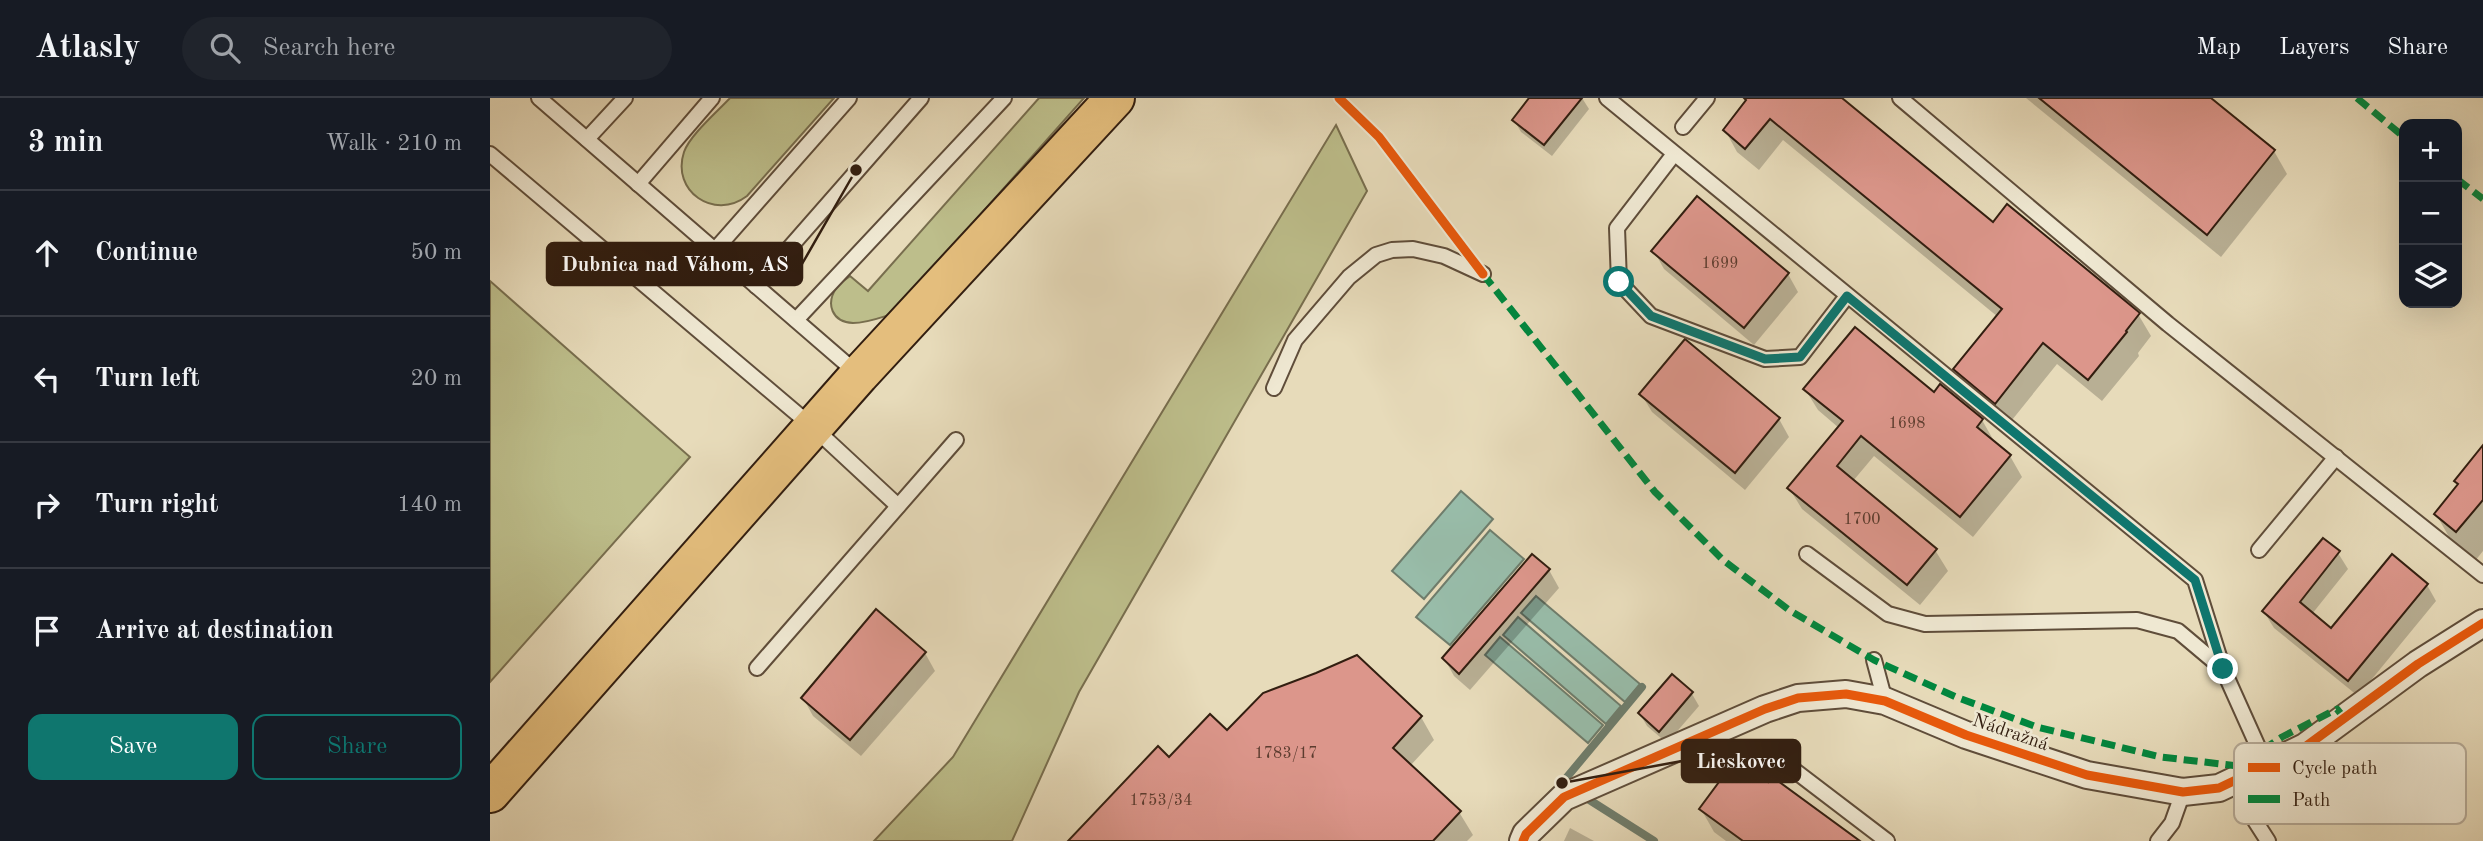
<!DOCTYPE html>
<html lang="en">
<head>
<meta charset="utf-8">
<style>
	:root { --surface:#171b24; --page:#20242c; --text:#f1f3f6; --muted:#9ea1a6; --line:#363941; --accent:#0f766e }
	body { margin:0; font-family:"Old Standard TT",serif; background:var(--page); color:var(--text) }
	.controls { position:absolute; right:21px; top:21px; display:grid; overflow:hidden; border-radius:14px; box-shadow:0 7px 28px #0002 }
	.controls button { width:63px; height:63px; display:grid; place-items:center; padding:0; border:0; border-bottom:2px solid var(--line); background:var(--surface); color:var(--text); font:35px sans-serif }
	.stop { position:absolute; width:21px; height:21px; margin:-16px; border:5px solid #0f766e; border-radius:50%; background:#fff }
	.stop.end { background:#0f766e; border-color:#fff; box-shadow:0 2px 7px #0008 }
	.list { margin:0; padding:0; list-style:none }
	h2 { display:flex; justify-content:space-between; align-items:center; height:91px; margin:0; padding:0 28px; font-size:30px }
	h2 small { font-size:23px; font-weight:400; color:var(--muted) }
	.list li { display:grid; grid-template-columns:46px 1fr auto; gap:21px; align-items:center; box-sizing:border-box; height:126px; padding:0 28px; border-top:2px solid var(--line) }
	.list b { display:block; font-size:26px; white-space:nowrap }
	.list em { font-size:23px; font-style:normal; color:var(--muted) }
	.actions { display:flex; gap:14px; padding:21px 28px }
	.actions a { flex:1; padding:16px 0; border:2px solid var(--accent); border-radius:14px; text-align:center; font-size:24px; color:var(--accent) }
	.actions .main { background:var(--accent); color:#fff }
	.icon { flex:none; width:38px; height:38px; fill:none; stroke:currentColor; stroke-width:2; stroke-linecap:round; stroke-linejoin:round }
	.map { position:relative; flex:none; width:1993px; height:743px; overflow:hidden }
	header { display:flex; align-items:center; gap:42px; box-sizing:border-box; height:98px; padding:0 35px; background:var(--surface); border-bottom:2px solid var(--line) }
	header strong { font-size:33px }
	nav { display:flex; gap:38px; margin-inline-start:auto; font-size:24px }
	.search { width:490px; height:63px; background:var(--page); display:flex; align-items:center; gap:18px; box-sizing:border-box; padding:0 24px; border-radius:38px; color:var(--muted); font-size:26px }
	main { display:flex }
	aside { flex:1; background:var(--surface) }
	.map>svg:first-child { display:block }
	.green { fill:#bdbe8b; stroke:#786e4e; stroke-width:2 }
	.water { fill:#98bca9; stroke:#6f7d6c; stroke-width:2 }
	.shadow { fill:#0003 }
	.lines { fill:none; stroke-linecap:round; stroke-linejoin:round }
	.stream { stroke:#6f7d6c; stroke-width:8 }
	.building { fill:#dc968b; stroke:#321e10; stroke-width:2 }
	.service-casing { stroke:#5f4d3a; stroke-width:18 }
	.minor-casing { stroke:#5f4d3a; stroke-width:30 }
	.primary-casing { stroke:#321e10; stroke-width:42 }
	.service { stroke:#efe8d2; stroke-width:14 }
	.minor { stroke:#efe8d2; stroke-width:26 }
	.primary { stroke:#e4be7d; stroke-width:38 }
	.quiet { stroke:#00873e; stroke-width:7; stroke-dasharray:14 7; stroke-linecap:butt }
	.cycleway-casing { stroke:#efe8d2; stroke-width:13 }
	.cycleway { stroke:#e8590c; stroke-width:9 }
	.route { stroke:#0f766e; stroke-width:9 }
	.labels { text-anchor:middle; stroke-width:5; stroke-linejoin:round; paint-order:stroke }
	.number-label { font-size:16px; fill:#5c3c2f }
	.street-label { font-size:19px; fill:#321e10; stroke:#efe8d2 }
	.key { fill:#efe8d2; stroke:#b6ab98; stroke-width:2 }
	.key-label { font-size:19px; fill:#321e10 }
	.leader { fill:none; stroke:#321e10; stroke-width:2.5 }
	.callout-dot { fill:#321e10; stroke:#efe8d2; stroke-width:2.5 }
	.callout { fill:#321e10; stroke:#321e10; stroke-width:2.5 }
	.callout-label { font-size:21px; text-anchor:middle; font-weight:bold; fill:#fff }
</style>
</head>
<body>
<header>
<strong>Atlasly</strong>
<div class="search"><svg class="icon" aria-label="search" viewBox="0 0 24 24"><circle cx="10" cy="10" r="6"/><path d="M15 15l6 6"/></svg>Search here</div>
<nav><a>Map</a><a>Layers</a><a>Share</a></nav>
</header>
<main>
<aside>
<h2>3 min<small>Walk · 210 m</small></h2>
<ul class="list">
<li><svg class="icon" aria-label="ahead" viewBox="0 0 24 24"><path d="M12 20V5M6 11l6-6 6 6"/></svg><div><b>Continue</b></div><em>50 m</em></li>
<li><svg class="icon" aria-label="left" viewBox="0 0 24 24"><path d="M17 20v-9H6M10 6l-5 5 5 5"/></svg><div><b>Turn left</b></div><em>20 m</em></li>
<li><svg class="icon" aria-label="right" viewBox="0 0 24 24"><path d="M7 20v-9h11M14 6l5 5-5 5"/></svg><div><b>Turn right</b></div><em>140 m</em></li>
<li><svg class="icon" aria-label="arrive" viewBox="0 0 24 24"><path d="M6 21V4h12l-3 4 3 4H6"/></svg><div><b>Arrive at destination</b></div></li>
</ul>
<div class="actions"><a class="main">Save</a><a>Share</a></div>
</aside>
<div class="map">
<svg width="1993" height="743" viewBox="0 0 1993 743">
	<rect width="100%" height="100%" fill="#e7dbba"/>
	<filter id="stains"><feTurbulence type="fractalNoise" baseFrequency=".00286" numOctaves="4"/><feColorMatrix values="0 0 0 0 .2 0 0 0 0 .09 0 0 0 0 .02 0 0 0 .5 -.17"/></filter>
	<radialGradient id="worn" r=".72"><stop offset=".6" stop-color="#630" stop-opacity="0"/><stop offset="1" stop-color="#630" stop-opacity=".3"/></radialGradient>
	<!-- green -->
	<g class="green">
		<path d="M 240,0 L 344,0 L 257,98 C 224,123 181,93 194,54 C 200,37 227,14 240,0 Z"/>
		<path d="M 549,0 L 594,0 L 402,216 C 389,220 377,225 363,225 C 342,224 335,206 347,189 C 350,185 356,181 360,178 L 378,193 Z"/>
		<polygon points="846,27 877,93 589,594 522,743 384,743 463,659"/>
		<polygon points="0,183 200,359 0,584"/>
	</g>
	<!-- water -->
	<g class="water">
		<polygon points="971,393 1003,421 934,501 902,473"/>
		<polygon points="1000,432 1034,461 960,547 926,519"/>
		<polygon points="1046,498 1150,586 1135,604 1031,515"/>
		<polygon points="1028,519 1131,608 1116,626 1013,537"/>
		<polygon points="1010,539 1113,627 1098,645 995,557"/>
	</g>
	<!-- shadow -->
	<g class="shadow">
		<polygon points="1041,0 1092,0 1099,11 1062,58 1031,34 1024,22"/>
		<polygon points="1260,0 1349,0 1503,127 1648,216 1661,238 1648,255 1649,258 1612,303 1567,266 1518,327 1477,293 1465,271 1508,219 1293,42 1269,72 1247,54 1235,32"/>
		<polygon points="1536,0 1718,0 1784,53 1797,76 1731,159"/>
		<polygon points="1164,153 1298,176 1308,194 1264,247 1174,171"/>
		<polygon points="1315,291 1444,296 1492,322 1504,343 1520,358 1532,379 1483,439 1384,358 1363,383 1445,452 1458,473 1430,507 1312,411 1299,390 1349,330 1328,312"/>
		<polygon points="1151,296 1289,321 1299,339 1255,392 1162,314"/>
		<polygon points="1993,356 1993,453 1985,463 1963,446 1946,416 1968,388 1966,384"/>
		<polygon points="1848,455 1858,471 1822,516 1842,532 1937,487 1946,503 1868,598 1784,530 1774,514"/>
		<polygon points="1059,472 1069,490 980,592 964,578 954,560"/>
		<polygon points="435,555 445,573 371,658 323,618 313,600"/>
		<polygon points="1182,579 1202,596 1209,608 1177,645 1157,628 1150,616"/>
		<polygon points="931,619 944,642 920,668 969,714 983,737 977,743 580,743 679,662 737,635"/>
		<polygon points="1211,711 1367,743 1236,743 1224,734"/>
		<polygon points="1080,730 1104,743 1074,743"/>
	</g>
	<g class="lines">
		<!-- stream -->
		<g class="stream">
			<polyline points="1079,690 1072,685 1152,589"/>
			<polyline points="1090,696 1164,743"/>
		</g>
	</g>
	<!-- building -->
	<g class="building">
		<polygon points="1039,0 1092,0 1054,47 1022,22"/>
		<polygon points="1254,0 1352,0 1503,124 1517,106 1650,215 1636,233 1637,234 1598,282 1553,245 1505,306 1463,271 1512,211 1280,21 1255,51 1233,32 1256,2"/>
		<polygon points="1549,0 1721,0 1785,52 1717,137"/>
		<polygon points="1207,98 1299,175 1254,230 1161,153"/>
		<polygon points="1365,229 1444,294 1450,286 1493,321 1487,329 1521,357 1470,419 1371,338 1347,368 1447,451 1417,487 1297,390 1353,323 1313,291"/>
		<polygon points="1195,241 1290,320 1245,375 1149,296"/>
		<polygon points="1993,347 1993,402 1966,434 1944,416 1968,386 1964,383"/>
		<polygon points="1833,440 1850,453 1810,504 1841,530 1902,456 1938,486 1858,583 1772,513"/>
		<polygon points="1042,456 1060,471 969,576 952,560"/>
		<polygon points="386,511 436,554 360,642 311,600"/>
		<polygon points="867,557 932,618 903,650 971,713 943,743 578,743 668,648 679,659 720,616 737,632 773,595 826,575"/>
		<polygon points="1182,576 1203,594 1169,634 1148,615"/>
		<polygon points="1246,661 1278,684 1281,678 1370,743 1253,743 1209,711"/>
	</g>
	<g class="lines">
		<!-- service casing -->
		<g class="service-casing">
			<g id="service">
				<polyline points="49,0 368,276"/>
				<polyline points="1117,0 1705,482 1733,571 1777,669"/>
				<polyline points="1410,0 1678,226 1993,477"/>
				<polyline points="1193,29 1217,0"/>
				<polyline points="97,41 135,0"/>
				<polyline points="0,56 324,330 408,408"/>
				<polyline points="1184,56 1127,130 1129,184 1161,218 1275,261 1310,259 1357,198"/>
				<polyline points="148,86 222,0"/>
				<polyline points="225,152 359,0"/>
				<polyline points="266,188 431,0"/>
				<polyline points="306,222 514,0"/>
				<polyline points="784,290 805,242 859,179 886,157 902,152 923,151 954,158 993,176"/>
				<polyline points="1769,452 1846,359"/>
				<polyline points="1317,456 1398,516 1435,526 1647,522 1688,533 1732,570"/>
				<polyline points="1384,562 1395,603"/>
				<polyline points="267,570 466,342"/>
				<polyline points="1296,666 1397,743"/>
				<polyline points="1750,681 1760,715 1778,743"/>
				<polyline points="1668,743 1682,725 1693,694"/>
			</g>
		</g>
		<!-- minor casing -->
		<g class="minor-casing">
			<polyline id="minor" points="1033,743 1036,736 1074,699 1275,611 1308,600 1356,596 1395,603 1476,637 1597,677 1693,694 1729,690 1815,649 1928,566 1993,525"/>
		</g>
		<!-- primary casing -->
		<g class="primary-casing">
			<polyline id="primary" points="0,695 369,277 625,0"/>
		</g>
		<!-- service -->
		<use href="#service" class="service"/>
		<!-- minor -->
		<use href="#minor" class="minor"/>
		<!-- primary -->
		<use href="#primary" class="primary"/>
		<!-- quiet -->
		<g class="quiet">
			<polyline points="1867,0 1914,39"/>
			<polyline points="1967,81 1993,101"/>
			<polyline points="993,176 1165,394 1233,462 1299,512 1384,562 1466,599 1547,629 1671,659 1748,668 1792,639 1847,611 1855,621"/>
		</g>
		<!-- cycleway casing -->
		<g class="cycleway-casing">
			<g id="cycleway">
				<polyline points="849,0 889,39 993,176"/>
				<polyline points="1033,743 1036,736 1074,699 1275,611 1308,600 1356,596 1395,603 1476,637 1597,677 1693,694 1729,690 1815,649 1928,566 1993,525"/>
			</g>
		</g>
		<!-- cycleway -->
		<use href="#cycleway" class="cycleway"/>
	</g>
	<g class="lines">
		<!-- route -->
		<polyline class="route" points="1129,184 1161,218 1275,261 1310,259 1357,198 1705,482 1733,571"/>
	</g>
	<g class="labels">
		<!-- number labels -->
		<g class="number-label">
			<text x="1230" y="170">1699</text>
			<text x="1417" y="330">1698</text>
			<text x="1372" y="426">1700</text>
			<text x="796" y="660">1783/17</text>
			<text x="671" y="707">1753/34</text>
		</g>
		<!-- street labels -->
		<g class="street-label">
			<text transform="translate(1521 633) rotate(19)" y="7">Nádražná</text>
		</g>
	</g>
	<!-- legend -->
	<rect x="1744" y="645" width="232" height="81" rx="10" class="key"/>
	<rect x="1758" y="665" width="32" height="9" fill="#e8590c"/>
	<rect x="1758" y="697" width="32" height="8" fill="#00873e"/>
	<g class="key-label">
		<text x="1802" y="676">Cycle path</text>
		<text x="1802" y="708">Path</text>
	</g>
	<!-- callouts -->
	<path class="leader" d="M366 72L312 166M1072 685L1192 663"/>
	<g class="callout-dot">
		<circle cx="366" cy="72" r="7"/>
		<circle cx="1072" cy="685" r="7"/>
	</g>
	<g class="callout">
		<rect x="57" y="145" width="255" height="42" rx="7"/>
		<rect x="1192" y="642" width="118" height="42" rx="7"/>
	</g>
	<g class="callout-label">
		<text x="185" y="173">Dubnica nad Váhom, AS</text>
		<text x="1251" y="670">Lieskovec</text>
	</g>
	<rect width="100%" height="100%" filter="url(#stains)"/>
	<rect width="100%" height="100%" fill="url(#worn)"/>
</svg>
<div class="controls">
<button>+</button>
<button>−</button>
<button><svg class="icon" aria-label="layers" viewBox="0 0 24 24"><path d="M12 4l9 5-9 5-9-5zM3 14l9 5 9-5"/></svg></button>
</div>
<div class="stop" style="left:1129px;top:184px"></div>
<div class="stop end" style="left:1733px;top:571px"></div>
</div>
</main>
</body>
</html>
